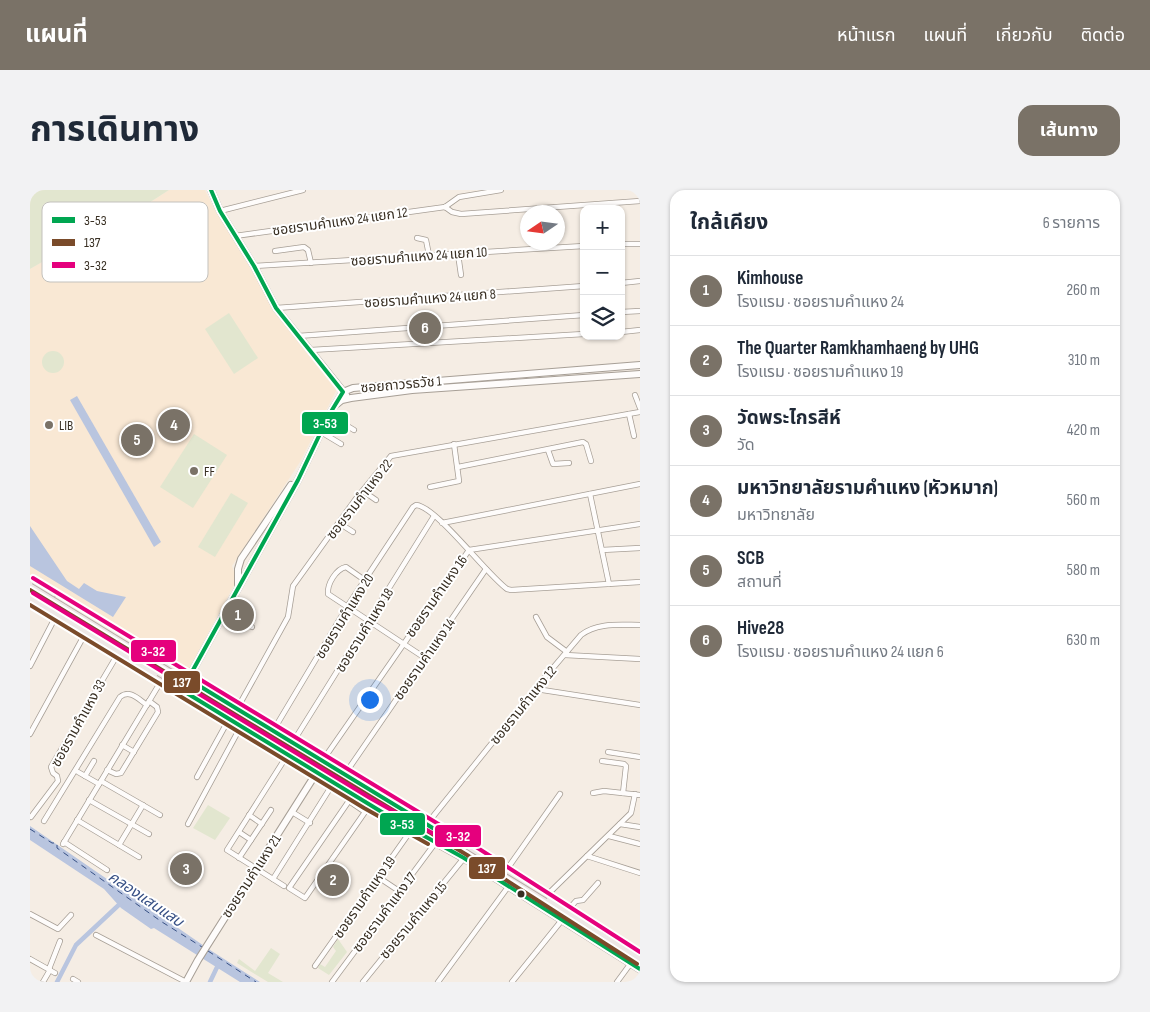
<!DOCTYPE html>
<html lang="th">
<head>
<meta charset="utf-8">
<style>
	:root { --surface:#fff; --page:#f2f2f3; --text:#1f2937; --muted:#747a83; --line:#e0e1e3; --accent:#7a7267 }
	body { margin:0; font-family:"Sofia Sans Condensed","Noto Sans Thai",sans-serif; background:var(--page); color:var(--text) }
	.controls { position:absolute; right:15px; top:15px; display:grid; overflow:hidden; border-radius:10px; box-shadow:0 1px 4px #0004 }
	.controls button { width:45px; height:45px; display:grid; place-items:center; padding:0; border:0; border-bottom:1px solid var(--line); background:var(--surface); color:var(--text); font:25px sans-serif }
	.compass { position:absolute; left:490px; top:15px; width:45px; height:45px; border-radius:50%; background:var(--surface); box-shadow:0 1px 4px #0004; rotate:257deg }
	.you { position:absolute; left:339px; top:509px; width:18px; height:18px; margin:-12px; border:4px solid #fff; border-radius:50%; background:#1a73e8; box-shadow:0 0 0 8px #1a73e833 }
	.badge { display:grid; place-items:center; width:32px; height:32px; border-radius:50%; background:var(--accent); color:#fff; font-size:16px; font-weight:700 }
	.pin { position:absolute; translate:-50% -50%; border:2px solid #fff; box-shadow:0 1px 5px #0006 }
	.list { margin:0; padding:0; list-style:none }
	h2 { display:flex; justify-content:space-between; align-items:center; height:65px; margin:0; padding:0 20px; font-size:21px }
	h2 small { font-size:16px; font-weight:400; color:var(--muted) }
	.list li { display:grid; grid-template-columns:32px 1fr auto; gap:15px; align-items:center; box-sizing:border-box; height:70px; padding:0 20px; border-top:1px solid var(--line) }
	.list b { display:block; font-size:19px; white-space:nowrap }
	.list p { margin:0; font-size:16px; white-space:nowrap; color:var(--muted) }
	.list em { font-size:16px; font-style:normal; color:var(--muted) }
	.icon { flex:none; width:28px; height:28px; fill:none; stroke:currentColor; stroke-width:2; stroke-linecap:round; stroke-linejoin:round }
	.map { position:relative; flex:none; width:610px; height:792px; overflow:hidden; border-radius:15px }
	header { display:flex; align-items:center; gap:30px; box-sizing:border-box; height:70px; padding:0 25px; background:var(--accent); color:#fff }
	header strong { font-size:24px }
	nav { display:flex; gap:28px; margin-inline-start:auto; font-size:18px }
	.intro { display:flex; align-items:center; justify-content:space-between; box-sizing:border-box; height:120px; padding:0 30px }
	h1 { margin:0; font-size:35px }
	.button { padding:12px 22px; border-radius:15px; background:var(--accent); color:#fff; font-size:18px; font-weight:700 }
	main { display:flex; gap:30px; padding:0 30px }
	aside { flex:1; background:var(--surface); border-radius:15px; box-shadow:0 1px 4px #0004 }
	.map>svg:first-child { display:block }
	.built { fill:#f9e8d4 }
	.green { fill:#e2e6cf }
	.water { fill:#b9c5df }
	.lines { fill:none; stroke-linecap:round; stroke-linejoin:round }
	.canal { stroke:#b9c5df; stroke-width:4.5 }
	.ferry { stroke:#364f84; stroke-width:1; stroke-dasharray:6 5; stroke-linecap:butt }
	.street-casing { stroke:#a79f96; stroke-width:6 }
	.secondary-casing { stroke:#a79f96; stroke-width:8 }
	.primary-casing { stroke:#b7aaa5; stroke-width:9 }
	.street { stroke:#fefcfb; stroke-width:4.5 }
	.secondary { stroke:#fefcfb; stroke-width:6 }
	.primary { stroke:#eee8e6; stroke-width:7 }
	.primary-bridge-casing { stroke:#b7aaa5; stroke-width:9; stroke-linecap:butt }
	.primary-bridge { stroke:#eee8e6; stroke-width:7 }
	.bus-1-casing { stroke:#fff; stroke-width:8 }
	.bus-2-casing { stroke:#fff; stroke-width:8 }
	.bus-3-casing { stroke:#fff; stroke-width:8 }
	.bus-1 { stroke:#00a651; stroke-width:4 }
	.bus-2 { stroke:#7a4b2a; stroke-width:4 }
	.bus-3 { stroke:#e5007d; stroke-width:4 }
	.poi-dot { fill:#7a7267; stroke:#fff; stroke-width:2 }
	.bus-dot { fill:#382f23; stroke:#fff; stroke-width:2 }
	.labels { text-anchor:middle; stroke-width:4; stroke-linejoin:round; paint-order:stroke }
	.street-label { font-size:14px; fill:#382f23; stroke:#fff }
	.poi-label { font-size:14px; fill:#382f23; stroke:#fff; text-anchor:start }
	.water-label { font-size:15px; font-style:italic; fill:#364f84; stroke:#fff }
	.key { fill:#fff; stroke:#c3c1bd; stroke-width:1 }
	.key-label { font-size:14px; fill:#382f23 }
	.line-badge { stroke:#fff; stroke-width:2 }
	.badge-label { font-size:14px; text-anchor:middle; font-weight:bold; fill:#fff }
</style>
</head>
<body>
<header>
<strong>แผนที่</strong>
<nav><a>หน้าแรก</a><a>แผนที่</a><a>เกี่ยวกับ</a><a>ติดต่อ</a></nav>
</header>
<div class="intro"><h1>การเดินทาง</h1><a class="button">เส้นทาง</a></div>
<main>
<div class="map">
<svg width="610" height="792" viewBox="0 0 610 792">
	<rect width="100%" height="100%" fill="#f5ede4"/>
	<!-- built -->
	<polygon class="built" points="139,0 175,0 183,16 249,126 307,199 270,272 202,376 207,390 155,486 0,390 0,79 45,53 49,58"/>
	<!-- green -->
	<g class="green">
		<polygon points="0,0 139,0 49,58 45,53 0,79"/>
		<polygon points="199,123 228,168 204,184 175,139"/>
		<circle cx="23" cy="172" r="11"/>
		<polygon points="164,244 197,265 163,318 130,297"/>
		<polygon points="201,303 218,313 185,367 168,357"/>
		<polygon points="178,615 200,628 185,650 163,638"/>
		<polygon points="308,749 317,762 299,785 288,778 290,774 295,777 306,761 303,757"/>
		<polygon points="241,758 250,764 238,783 253,792 238,792 207,773 209,769 225,781"/>
	</g>
	<!-- water -->
	<g class="water">
		<polygon points="47,206 131,352 124,357 40,210"/>
		<polygon points="0,336 37,391 49,399 54,393 67,401 96,407 83,427 0,376"/>
		<polygon points="0,636 180,760 230,792 210,792 124,738 121,739 91,718 74,699 0,650"/>
	</g>
	<g class="lines">
		<!-- canal -->
		<g class="canal">
			<polyline points="27,792 46,755 93,711"/>
			<polyline points="180,792 189,773"/>
		</g>
		<!-- ferry -->
		<g class="ferry">
			<polyline points="0,639 22,653 27,653 27,658 132,732 172,757"/>
			<polyline points="178,761 226,792"/>
		</g>
		<!-- street casing -->
		<g class="street-casing">
			<g id="street">
				<polyline points="415,17 422,22 431,24 610,11"/>
				<polyline points="415,17 429,7 471,0"/>
				<polyline points="190,21 273,0"/>
				<polyline points="205,46 415,17"/>
				<polyline points="387,48 396,50 399,65"/>
				<polyline points="591,54 610,54"/>
				<polyline points="245,61 274,57 278,60 281,73"/>
				<polyline points="428,64 431,85"/>
				<polyline points="224,76 554,56"/>
				<polyline points="591,93 610,91"/>
				<polyline points="246,118 554,96"/>
				<polyline points="591,122 610,121"/>
				<polyline points="591,142 610,140"/>
				<polyline points="268,146 554,125"/>
				<polyline points="281,160 554,144"/>
				<polyline points="605,205 610,218"/>
				<polyline points="599,224 604,246"/>
				<polyline points="299,225 324,240"/>
				<polyline points="291,242 311,254"/>
				<polyline points="518,260 523,274 539,273"/>
				<polyline points="428,277 553,252 556,254 561,271"/>
				<polyline points="400,297 429,291 424,254"/>
				<polyline points="333,301 346,310"/>
				<polyline points="560,304 579,394"/>
				<polyline points="309,333 323,342"/>
				<polyline points="412,333 610,294"/>
				<polyline points="572,360 610,358"/>
				<path d="M 336,391 L 316,377 C 306,379 297,394 298,404 L 395,468"/>
				<polyline points="195,422 222,437"/>
				<polyline points="506,427 517,447 537,462"/>
				<polyline points="535,465 610,469"/>
				<polyline points="0,476 27,424"/>
				<polyline points="506,499 610,515"/>
				<polyline points="207,519 258,427 263,396 325,310 361,266 610,222"/>
				<path d="M 243,541 L 317,417 L 383,317 L 386,315 C 406,316 457,385 477,399 L 481,400 L 610,392"/>
				<polyline points="0,544 56,442"/>
				<polyline points="263,552 404,326"/>
				<polyline points="92,555 104,562"/>
				<polyline points="578,562 610,567"/>
				<polyline points="293,570 439,360 610,334"/>
				<polyline points="572,571 594,574 596,576 593,603"/>
				<polyline points="77,580 86,584 91,583 128,522 127,517 119,511"/>
				<polyline points="48,582 69,594"/>
				<polyline points="315,584 456,379"/>
				<polyline points="55,586 64,571"/>
				<polyline points="167,587 199,529"/>
				<polyline points="71,591 130,625"/>
				<polyline points="563,603 574,601 610,605"/>
				<polyline points="59,610 119,644"/>
				<polyline points="319,611 335,622 275,708 259,698 323,605"/>
				<polyline points="262,622 280,633"/>
				<polyline points="219,625 232,634"/>
				<polyline points="1,627 28,591 27,586 23,583 21,577 89,462"/>
				<polyline points="47,630 109,667"/>
				<path d="M 14,631 L 90,507 C 100,499 108,509 117,515"/>
				<polyline points="158,634 211,536"/>
				<path d="M 397,634 L 511,492 L 551,445 C 567,432 591,435 610,435"/>
				<polyline points="590,634 610,637"/>
				<polyline points="209,642 221,650"/>
				<polyline points="579,646 610,654"/>
				<polyline points="34,652 77,680"/>
				<polyline points="33,654 133,488"/>
				<polyline points="89,655 113,615"/>
				<polyline points="557,666 610,683"/>
				<polyline points="209,668 241,620"/>
				<polyline points="475,682 530,604"/>
				<polyline points="348,687 369,701"/>
				<polyline points="243,689 304,592"/>
				<polyline points="254,696 197,660 258,564"/>
				<polyline points="515,707 601,623 605,604"/>
				<polyline points="537,721 546,711 553,710 568,693"/>
				<polyline points="0,724 28,739 41,725"/>
				<polyline points="66,745 156,792"/>
				<polyline points="0,769 25,783"/>
				<polyline points="285,776 382,639"/>
				<polyline points="19,779 30,751"/>
				<polyline points="43,789 48,792"/>
				<polyline points="13,792 20,780"/>
				<polyline points="302,792 406,652"/>
				<polyline points="333,792 434,668"/>
				<polyline points="408,792 478,697"/>
				<polyline points="482,792 532,730"/>
				<polyline points="587,792 601,773"/>
			</g>
		</g>
		<!-- secondary casing -->
		<g class="secondary-casing">
			<g id="secondary">
				<polyline points="181,0 190,21 224,76 246,118 316,205"/>
				<polyline points="307,214 312,210 321,208 382,200 610,184"/>
				<polyline points="208,394 208,379 211,369 261,295"/>
				<polyline points="158,489 268,290 299,225 313,202 323,198 382,193 610,175"/>
				<polyline points="156,792 168,770 287,582"/>
			</g>
		</g>
		<!-- primary casing -->
		<g class="primary-casing">
			<g id="primary">
				<polyline points="0,393 21,406"/>
				<polyline points="0,408 183,519"/>
				<polyline points="124,469 440,660 537,721 568,743"/>
				<polyline points="207,533 360,627 434,668 610,779"/>
				<polyline points="565,742 610,769"/>
			</g>
		</g>
		<!-- street -->
		<use href="#street" class="street"/>
		<!-- secondary -->
		<use href="#secondary" class="secondary"/>
		<!-- primary -->
		<use href="#primary" class="primary"/>
		<!-- primary-bridge casing -->
		<g class="primary-bridge-casing">
			<g id="primary-bridge">
				<polyline points="0,397 515,712"/>
				<polyline points="129,482 340,610"/>
			</g>
		</g>
		<!-- primary-bridge -->
		<use href="#primary-bridge" class="primary-bridge"/>
		<!-- bus-1 casing -->
		<g class="bus-1-casing">
			<g id="bus-1">
				<polyline points="181,0 190,21 224,76 246,118 313,202 299,225 268,290 158,489 155,502 360,627 434,668 610,779"/>
				<polyline points="158,489 406,640"/>
			</g>
		</g>
		<!-- bus-2 casing -->
		<g class="bus-2-casing">
			<g id="bus-2">
				<polyline points="0,400 437,665 607,774"/>
				<polyline points="0,415 334,618 398,654"/>
			</g>
		</g>
		<!-- bus-3 casing -->
		<g class="bus-3-casing">
			<g id="bus-3">
				<polyline points="3,388 443,655 610,762"/>
				<polyline points="3,403 340,608 404,644"/>
			</g>
		</g>
		<!-- bus-1 -->
		<use href="#bus-1" class="bus-1"/>
		<!-- bus-2 -->
		<use href="#bus-2" class="bus-2"/>
		<!-- bus-3 -->
		<use href="#bus-3" class="bus-3"/>
	</g>
	<!-- markers -->
	<g class="poi-dot">
		<circle cx="19" cy="235" r="5"/>
		<circle cx="164" cy="281" r="5"/>
	</g>
	<circle class="bus-dot" cx="491" cy="704" r="4.5"/>
	<g class="labels">
		<!-- street labels -->
		<g class="street-label">
			<text transform="translate(310 31) rotate(-8)" y="5">ซอยรามคำแหง 24 แยก 12</text>
			<text transform="translate(389 66) rotate(-4)" y="5">ซอยรามคำแหง 24 แยก 10</text>
			<text transform="translate(400 108) rotate(-4)" y="5">ซอยรามคำแหง 24 แยก 8</text>
			<text transform="translate(371 194) rotate(-5)" y="5">ซอยถาวรธวัช 1</text>
			<text transform="translate(329 309) rotate(-52)" y="5">ซอยรามคำแหง 22</text>
			<text transform="translate(406 406) rotate(-55)" y="5">ซอยรามคำแหง 16</text>
			<text transform="translate(314 426) rotate(-58)" y="5">ซอยรามคำแหง 20</text>
			<text transform="translate(334 440) rotate(-58)" y="5">ซอยรามคำแหง 18</text>
			<text transform="translate(394 469) rotate(-55)" y="5">ซอยรามคำแหง 14</text>
			<text transform="translate(493 515) rotate(-51)" y="5">ซอยรามคำแหง 12</text>
			<text transform="translate(48 533) rotate(-61)" y="5">ซอยรามคำแหง 33</text>
			<text transform="translate(221 686) rotate(-57)" y="5">ซอยรามคำแหง 21</text>
			<text transform="translate(334 707) rotate(-55)" y="5">ซอยรามคำแหง 19</text>
			<text transform="translate(354 722) rotate(-53)" y="5">ซอยรามคำแหง 17</text>
			<text transform="translate(383 730) rotate(-50)" y="5">ซอยรามคำแหง 15</text>
		</g>
		<!-- poi labels -->
		<g class="poi-label">
			<text x="29" y="240">LIB</text>
			<text x="174" y="286">FF</text>
		</g>
		<!-- water labels -->
		<g class="water-label">
			<text transform="translate(116 709) rotate(34)" y="5">คลองแสนแสบ</text>
		</g>
	</g>
	<!-- legend -->
	<rect x="12" y="12" width="166" height="80" rx="8" class="key"/>
	<rect x="22" y="27" width="23" height="6" fill="#00a651"/>
	<rect x="22" y="49" width="23" height="7" fill="#7a4b2a"/>
	<rect x="22" y="72" width="23" height="6" fill="#e5007d"/>
	<g class="key-label">
		<text x="54" y="35">3-53</text>
		<text x="54" y="57">137</text>
		<text x="54" y="80">3-32</text>
	</g>
	<g class="line-badge">
		<rect x="271" y="221" width="48" height="24" rx="5" fill="#00a651"/>
		<rect x="100" y="449" width="47" height="24" rx="5" fill="#e5007d"/>
		<rect x="133" y="480" width="38" height="24" rx="5" fill="#7a4b2a"/>
		<rect x="349" y="622" width="47" height="24" rx="5" fill="#00a651"/>
		<rect x="404" y="634" width="48" height="24" rx="5" fill="#e5007d"/>
		<rect x="438" y="666" width="38" height="24" rx="5" fill="#7a4b2a"/>
	</g>
	<g class="badge-label">
		<text x="295" y="238">3-53</text>
		<text x="123" y="466">3-32</text>
		<text x="152" y="497">137</text>
		<text x="372" y="639">3-53</text>
		<text x="428" y="651">3-32</text>
		<text x="457" y="683">137</text>
	</g>
</svg>
<div class="controls">
<button>+</button>
<button>−</button>
<button><svg class="icon" aria-label="layers" viewBox="0 0 24 24"><path d="M12 4l9 5-9 5-9-5zM3 14l9 5 9-5"/></svg></button>
</div>
<svg class="compass" viewBox="-18 -18 36 36"><path d="M0-13l5 13h-10z" fill="#e53935"/><path d="M0 13l5-13h-10z" fill="#747a83"/></svg>
<div class="you"></div>
<div class="pin badge" style="left:208px;top:425px">1</div>
<div class="pin badge" style="left:303px;top:690px">2</div>
<div class="pin badge" style="left:156px;top:679px">3</div>
<div class="pin badge" style="left:144px;top:235px">4</div>
<div class="pin badge" style="left:107px;top:250px">5</div>
<div class="pin badge" style="left:395px;top:138px">6</div>
</div>
<aside>
<h2>ใกล้เคียง<small>6 รายการ</small></h2>
<ul class="list">
<li><span class="badge">1</span><div><b>Kimhouse</b><p>โรงแรม · ซอยรามคำแหง 24</p></div><em>260 m</em></li>
<li><span class="badge">2</span><div><b>The Quarter Ramkhamhaeng by UHG</b><p>โรงแรม · ซอยรามคำแหง 19</p></div><em>310 m</em></li>
<li><span class="badge">3</span><div><b>วัดพระไกรสีห์</b><p>วัด</p></div><em>420 m</em></li>
<li><span class="badge">4</span><div><b>มหาวิทยาลัยรามคำแหง (หัวหมาก)</b><p>มหาวิทยาลัย</p></div><em>560 m</em></li>
<li><span class="badge">5</span><div><b>SCB</b><p>สถานที่</p></div><em>580 m</em></li>
<li><span class="badge">6</span><div><b>Hive28</b><p>โรงแรม · ซอยรามคำแหง 24 แยก 6</p></div><em>630 m</em></li>
</ul>
</aside>
</main>
</body>
</html>
